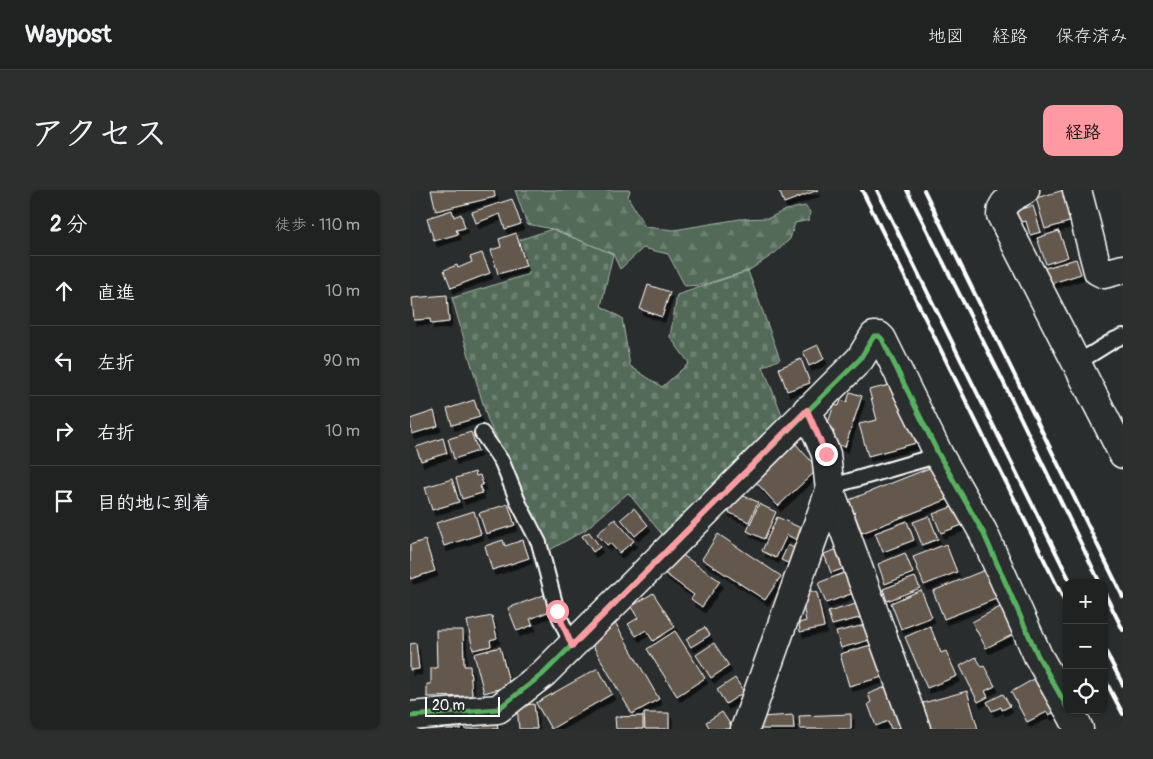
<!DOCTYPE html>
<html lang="ja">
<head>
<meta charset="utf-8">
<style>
	:root { --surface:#202222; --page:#2d2f2f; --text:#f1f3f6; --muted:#a2a4a5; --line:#3d3f40; --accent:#ff9aa2 }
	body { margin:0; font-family:Pangolin,"Klee One",sans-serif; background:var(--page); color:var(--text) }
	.controls { position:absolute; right:15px; bottom:15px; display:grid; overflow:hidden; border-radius:10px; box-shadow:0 1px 4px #0004 }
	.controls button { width:45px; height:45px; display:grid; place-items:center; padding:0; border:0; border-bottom:1px solid var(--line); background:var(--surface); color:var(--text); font:25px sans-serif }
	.scale { position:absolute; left:15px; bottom:12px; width:75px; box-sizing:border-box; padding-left:5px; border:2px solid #fff; border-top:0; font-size:14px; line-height:18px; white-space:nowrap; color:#fff; -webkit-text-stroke:4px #2a2d2e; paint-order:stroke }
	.stop { position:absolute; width:15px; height:15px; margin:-11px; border:4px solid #ff9aa2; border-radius:50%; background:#fff }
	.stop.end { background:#ff9aa2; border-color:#fff; box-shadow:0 1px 5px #0008 }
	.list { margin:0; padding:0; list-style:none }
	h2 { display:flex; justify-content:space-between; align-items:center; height:65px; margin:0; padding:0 20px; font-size:21px }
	h2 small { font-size:16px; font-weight:400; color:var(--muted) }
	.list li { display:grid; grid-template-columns:32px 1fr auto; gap:15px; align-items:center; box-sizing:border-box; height:70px; padding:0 20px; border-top:1px solid var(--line) }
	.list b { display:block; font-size:19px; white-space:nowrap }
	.list em { font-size:16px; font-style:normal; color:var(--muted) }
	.icon { flex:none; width:28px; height:28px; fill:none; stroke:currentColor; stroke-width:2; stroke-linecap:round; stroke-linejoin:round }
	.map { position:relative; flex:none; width:713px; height:539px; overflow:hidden; border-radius:10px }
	header { display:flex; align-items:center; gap:30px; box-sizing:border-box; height:70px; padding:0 25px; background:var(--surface); border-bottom:1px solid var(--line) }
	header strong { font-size:24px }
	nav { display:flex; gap:28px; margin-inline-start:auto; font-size:18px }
	.intro { display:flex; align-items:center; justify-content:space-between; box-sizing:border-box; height:120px; padding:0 30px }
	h1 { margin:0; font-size:35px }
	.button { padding:12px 22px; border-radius:10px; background:var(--accent); color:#111; font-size:18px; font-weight:700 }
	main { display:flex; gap:30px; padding:0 30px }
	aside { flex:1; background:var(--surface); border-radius:10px; box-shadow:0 1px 4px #0004 }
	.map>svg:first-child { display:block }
	.forest { fill:url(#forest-firs); stroke:#a8b5ac }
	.cemetery { fill:url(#cemetery-stones); stroke:#a8b5ac }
	.building { fill:#63594b; stroke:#fff; filter:url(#shadow) }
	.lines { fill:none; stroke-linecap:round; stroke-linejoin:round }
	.service-casing { stroke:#fff; stroke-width:18 }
	.minor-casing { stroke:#fff; stroke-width:31 }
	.service { stroke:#2a2d2e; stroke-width:14 }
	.minor { stroke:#2a2d2e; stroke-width:28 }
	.rail { stroke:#fff; stroke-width:4 }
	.cycleway-casing { stroke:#2a2d2e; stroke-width:8 }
	.cycleway { stroke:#56b35d; stroke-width:5 }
	.route { stroke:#ff9aa2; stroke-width:6 }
</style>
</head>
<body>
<header>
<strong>Waypost</strong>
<nav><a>地図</a><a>経路</a><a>保存済み</a></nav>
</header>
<div class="intro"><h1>アクセス</h1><a class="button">経路</a></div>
<main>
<aside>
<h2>2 分<small>徒歩 · 110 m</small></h2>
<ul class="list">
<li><svg class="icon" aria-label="ahead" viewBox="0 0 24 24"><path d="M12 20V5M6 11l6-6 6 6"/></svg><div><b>直進</b></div><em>10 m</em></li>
<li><svg class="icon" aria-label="left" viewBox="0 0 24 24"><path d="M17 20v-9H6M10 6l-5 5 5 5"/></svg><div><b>左折</b></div><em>90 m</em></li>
<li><svg class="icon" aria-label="right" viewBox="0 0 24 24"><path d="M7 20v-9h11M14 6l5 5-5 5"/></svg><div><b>右折</b></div><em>10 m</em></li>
<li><svg class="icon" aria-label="arrive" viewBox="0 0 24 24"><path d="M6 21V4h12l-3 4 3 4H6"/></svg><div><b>目的地に到着</b></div></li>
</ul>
</aside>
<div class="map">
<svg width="713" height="539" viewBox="0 0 713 539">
	<defs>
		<pattern id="forest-firs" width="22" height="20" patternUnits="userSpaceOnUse" patternTransform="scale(1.25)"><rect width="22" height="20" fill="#526b59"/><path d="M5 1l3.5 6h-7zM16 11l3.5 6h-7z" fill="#6c8172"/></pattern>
		<pattern id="cemetery-stones" width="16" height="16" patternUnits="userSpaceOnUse" patternTransform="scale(1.25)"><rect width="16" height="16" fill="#526b59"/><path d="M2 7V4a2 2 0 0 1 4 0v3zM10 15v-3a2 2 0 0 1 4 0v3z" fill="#6c8172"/></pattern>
		<filter id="shadow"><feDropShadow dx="3" dy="5.5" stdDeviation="0" flood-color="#0009"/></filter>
	</defs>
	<rect width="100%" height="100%" fill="#2a2d2e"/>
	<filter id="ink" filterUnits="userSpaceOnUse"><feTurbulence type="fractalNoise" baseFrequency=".02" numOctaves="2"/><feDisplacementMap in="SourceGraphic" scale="10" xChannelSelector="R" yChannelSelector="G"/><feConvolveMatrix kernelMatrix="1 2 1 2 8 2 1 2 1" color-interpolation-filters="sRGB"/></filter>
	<g filter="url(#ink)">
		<!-- forest -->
		<polygon class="forest" points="105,0 220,0 218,7 235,37 264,40 330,29 359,28 375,20 395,16 400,22 399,30 385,33 380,49 365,63 338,81 292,95 275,96 258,64 233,58 210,79 203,64 142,39 117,34"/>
		<!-- cemetery -->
		<polygon class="cemetery" points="142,39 203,64 191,116 212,128 220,176 252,197 279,173 260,147 267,105 338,81 370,169 353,177 375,232 255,348 218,303 175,340 138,361 131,342 78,231 42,108 119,84 109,50"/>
		<!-- building -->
		<g class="building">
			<polygon points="21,0 84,0 85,7 26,21"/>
			<polygon points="369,0 408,0 374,13"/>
			<polygon points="654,0 666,30 635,39 626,8"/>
			<polygon points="102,9 111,34 95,39 90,24 66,33 62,22"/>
			<polygon points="623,16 631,42 620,45 616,31 609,33 606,20"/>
			<polygon points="42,20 44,27 51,24 55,38 46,40 48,44 24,51 17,28"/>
			<polygon points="649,41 658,67 636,74 627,48"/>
			<polygon points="106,43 116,76 88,84 81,60 91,57 89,49"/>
			<polygon points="72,63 80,83 41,98 34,80 47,75 48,78 62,72 60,67"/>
			<polygon points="666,69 671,84 636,95 632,79"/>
			<polygon points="238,95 260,102 252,127 230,119"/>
			<polygon points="37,105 39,132 21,134 20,129 4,130 2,108"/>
			<polygon points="408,155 414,169 399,176 393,162"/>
			<polygon points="391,169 400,193 377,201 369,178"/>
			<polygon points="484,194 496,219 506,253 458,266 449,234 467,230 459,200"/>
			<polygon points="440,202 452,206 435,257 424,253 426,248 423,246 424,241 416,239 424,215 429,216 431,210 437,212"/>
			<polygon points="64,210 70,227 42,235 37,219"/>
			<polygon points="24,221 28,236 2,244 0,229"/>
			<polygon points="61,242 68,261 44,269 38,249"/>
			<polygon points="33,248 37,263 11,271 6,257"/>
			<polygon points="384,252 408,279 368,316 344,290"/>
			<polygon points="527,275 541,308 452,343 439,310"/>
			<polygon points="65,282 66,286 70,285 73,295 70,296 72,303 52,309 46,288"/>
			<polygon points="42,289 49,312 22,320 15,297"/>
			<polygon points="324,302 348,312 339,332 316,321"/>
			<polygon points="98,314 105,335 76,344 69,323"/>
			<polygon points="349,314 366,322 354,349 337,341"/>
			<polygon points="544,316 552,335 531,343 523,324"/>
			<polygon points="224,318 238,335 225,346 211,329"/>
			<polygon points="64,321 71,344 34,356 26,333"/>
			<polygon points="519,326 528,349 512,355 503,332"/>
			<polygon points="367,327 393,339 387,350 377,345 366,368 352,361"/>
			<polygon points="205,329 224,351 209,363 200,353 197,355 187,344"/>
			<polygon points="497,331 504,350 473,362 465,343"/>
			<polygon points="179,342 190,357 183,362 172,346"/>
			<polygon points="308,344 371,386 355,410 292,369"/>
			<polygon points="15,350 25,381 0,389 0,355"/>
			<polygon points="93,350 95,356 113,350 119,368 82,380 75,356"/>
			<polygon points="536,354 547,382 514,395 503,367"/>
			<polygon points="378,355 388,360 382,375 371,370"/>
			<polygon points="436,356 443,375 421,383 414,364"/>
			<polygon points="268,362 310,391 292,417 281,409 284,405 253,382"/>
			<polygon points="495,363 503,383 475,394 468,374"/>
			<polygon points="580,378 591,407 534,429 523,401"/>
			<polygon points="442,380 449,401 416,413 408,393"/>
			<polygon points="505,387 510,398 477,411 473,399"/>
			<polygon points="398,400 407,403 414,437 390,442 389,433 396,431 393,414"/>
			<polygon points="511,400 522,427 491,439 481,413"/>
			<polygon points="243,403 265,437 243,451 236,440 226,446 218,434 228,428 221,417"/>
			<polygon points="134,405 140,421 120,429 123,435 107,441 98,418"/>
			<polygon points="453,412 457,426 422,435 418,422"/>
			<polygon points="590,417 604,444 576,458 562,432"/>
			<polygon points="82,426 87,448 80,450 81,456 63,460 57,431"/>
			<polygon points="206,434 249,509 222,524 179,449"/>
			<polygon points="459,434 463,449 431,458 426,442"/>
			<polygon points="520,436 531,463 536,461 547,486 517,498 495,447"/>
			<polygon points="295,437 300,445 281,457 276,449"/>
			<polygon points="26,440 53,440 54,476 60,476 62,506 17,507 17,494 21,494 21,478 27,478"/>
			<polygon points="265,441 295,488 267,506 237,459"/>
			<polygon points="6,453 9,479 0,480 0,454"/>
			<polygon points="304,453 319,476 301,488 286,465"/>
			<polygon points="461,455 465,468 470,467 476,486 439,496 430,464"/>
			<polygon points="90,457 100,496 74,503 64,464"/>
			<polygon points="566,467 572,477 574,476 585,496 575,501 578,507 568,512 550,476"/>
			<polygon points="188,478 202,504 141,539 126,513"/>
			<polygon points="631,485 650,519 639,525 637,522 617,532 601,502"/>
			<polygon points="325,488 334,502 316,514 307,500"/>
			<polygon points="483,494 498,535 485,539 481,539 478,531 466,536 458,514 461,512 458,504"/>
			<polygon points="557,501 568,539 520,539 513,513"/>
			<polygon points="593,504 600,516 592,520 591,517 582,521 577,512"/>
			<polygon points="124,514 127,539 109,539 107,516"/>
			<polygon points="312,522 322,537 319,539 300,539 296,532"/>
			<polygon points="234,523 259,523 259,539 235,539"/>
			<polygon points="441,524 441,539 390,539 389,526"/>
			<polygon points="383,525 384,539 351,539 350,527"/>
			<polygon points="86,526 88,539 55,539 54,530"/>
			<polygon points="233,526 233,539 206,539 205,527"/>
			<polygon points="50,528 51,539 35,539 34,530"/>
		</g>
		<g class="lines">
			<!-- service casing -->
			<g class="service-casing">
				<g id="service">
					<polyline points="667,173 704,150 713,146"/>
					<polyline points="72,243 92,272 109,314 129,353 147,421 162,456"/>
					<polyline points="419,297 529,265"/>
				</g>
			</g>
			<!-- minor casing -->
			<g class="minor-casing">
				<g id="minor">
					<path d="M 615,0 C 604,6 591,11 591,25 L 713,264"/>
					<polyline points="667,0 688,81 694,84 713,79"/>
					<polyline points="420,300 506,539"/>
					<polyline points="659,520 669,539"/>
					<polyline points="0,526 88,519 133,484 450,169 464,146 469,146 472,149 529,265 573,342 628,466 657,517"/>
					<polyline points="335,539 420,300 416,264 397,220"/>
				</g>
			</g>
			<!-- service -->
			<use href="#service" class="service"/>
			<!-- minor -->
			<use href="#minor" class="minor"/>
			<!-- rail -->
			<g class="rail">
				<polyline points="452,0 657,416"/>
				<polyline points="467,0 661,393"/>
				<polyline points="497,0 589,183 690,393"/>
				<polyline points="514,0 713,407"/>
				<polyline points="694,402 713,440"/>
				<polyline points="694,458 713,495"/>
				<polyline points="694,488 713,524"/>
			</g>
			<!-- cycleway casing -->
			<g class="cycleway-casing">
				<polyline id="cycleway" points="0,526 88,519 133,484 450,169 464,146 469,146 472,149 529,265 573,342 628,466 657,517"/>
			</g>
			<!-- cycleway -->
			<use href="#cycleway" class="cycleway"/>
		</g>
	</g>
	<g class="lines" filter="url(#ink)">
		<!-- route -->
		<polyline class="route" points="147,421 162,456 397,220 416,264"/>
	</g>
</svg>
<div class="controls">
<button>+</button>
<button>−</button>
<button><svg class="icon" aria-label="locate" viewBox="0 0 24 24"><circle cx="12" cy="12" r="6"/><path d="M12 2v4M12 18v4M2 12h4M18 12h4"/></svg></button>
</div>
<div class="scale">20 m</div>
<div class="stop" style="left:147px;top:421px"></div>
<div class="stop end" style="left:416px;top:264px"></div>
</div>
</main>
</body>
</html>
